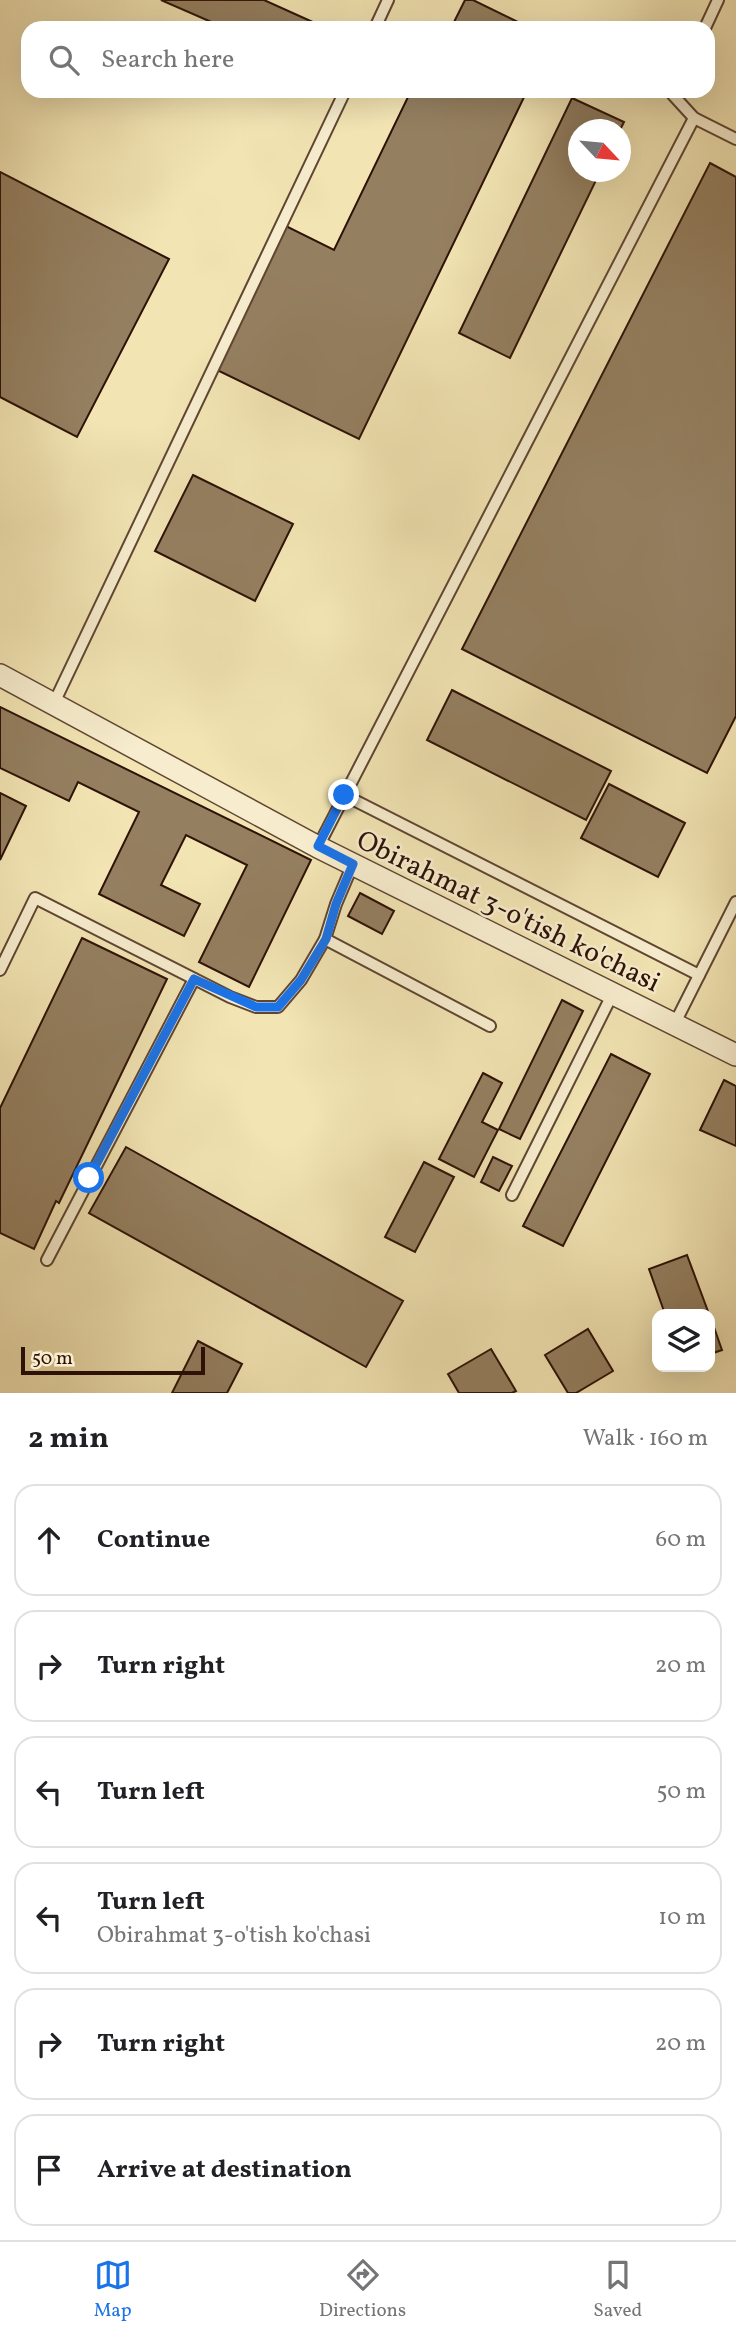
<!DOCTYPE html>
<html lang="en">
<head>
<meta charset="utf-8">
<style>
	:root { --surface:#fff; --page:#f6f6f6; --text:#202124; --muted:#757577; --line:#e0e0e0; --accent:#1a73e8 }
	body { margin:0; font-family:Vollkorn,serif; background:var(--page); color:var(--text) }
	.controls { position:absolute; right:21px; bottom:21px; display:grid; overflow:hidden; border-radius:14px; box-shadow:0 7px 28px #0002 }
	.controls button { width:63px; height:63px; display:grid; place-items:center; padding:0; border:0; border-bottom:2px solid var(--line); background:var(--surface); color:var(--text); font:35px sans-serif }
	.compass { position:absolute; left:568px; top:119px; width:63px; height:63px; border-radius:50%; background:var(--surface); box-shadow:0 7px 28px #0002; rotate:116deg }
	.scale { position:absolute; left:21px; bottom:18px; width:184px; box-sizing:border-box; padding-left:7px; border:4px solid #2e1207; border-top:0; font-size:19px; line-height:24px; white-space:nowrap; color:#2e1207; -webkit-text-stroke:5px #f7edce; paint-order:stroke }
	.stop { position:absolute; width:21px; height:21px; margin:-16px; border:5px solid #1a73e8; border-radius:50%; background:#fff }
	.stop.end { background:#1a73e8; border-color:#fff; box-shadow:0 2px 7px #0008 }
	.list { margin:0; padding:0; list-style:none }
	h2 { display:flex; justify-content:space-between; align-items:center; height:91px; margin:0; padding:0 28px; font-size:30px }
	h2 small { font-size:23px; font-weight:400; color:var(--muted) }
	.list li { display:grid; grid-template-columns:46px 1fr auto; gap:21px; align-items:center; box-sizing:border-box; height:112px; margin:0 14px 14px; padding:0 14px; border:2px solid var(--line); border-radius:21px }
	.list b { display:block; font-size:26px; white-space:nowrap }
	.list p { margin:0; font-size:23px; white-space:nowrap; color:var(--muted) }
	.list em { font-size:23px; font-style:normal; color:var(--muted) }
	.icon { flex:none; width:38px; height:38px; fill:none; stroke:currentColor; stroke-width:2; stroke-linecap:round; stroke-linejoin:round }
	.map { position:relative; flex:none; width:736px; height:1393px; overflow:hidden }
	.search { position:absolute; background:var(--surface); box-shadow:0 7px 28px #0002; left:21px; right:21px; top:21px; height:77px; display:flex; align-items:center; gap:18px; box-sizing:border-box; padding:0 24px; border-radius:21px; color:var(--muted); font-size:26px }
	.sheet { height:847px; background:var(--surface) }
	nav { display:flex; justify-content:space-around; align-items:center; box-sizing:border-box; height:98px; border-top:2px solid var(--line); background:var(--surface); font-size:19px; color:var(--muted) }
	nav a { display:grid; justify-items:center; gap:4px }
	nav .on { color:var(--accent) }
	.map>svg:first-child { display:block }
	.building { fill:#947f60; stroke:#2e1207; stroke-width:2 }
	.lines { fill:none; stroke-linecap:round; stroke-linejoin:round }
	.lane-casing { stroke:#5f4632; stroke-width:14 }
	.street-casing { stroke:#5f4632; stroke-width:24 }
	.lane { stroke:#f7edce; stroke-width:10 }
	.street { stroke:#f7edce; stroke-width:21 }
	.route { stroke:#1a73e8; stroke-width:9 }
	.labels { text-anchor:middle; stroke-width:5; stroke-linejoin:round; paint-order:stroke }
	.street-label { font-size:28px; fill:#2e1207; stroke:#f7edce }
</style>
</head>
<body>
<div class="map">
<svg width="736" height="1393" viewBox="0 0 736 1393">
	<rect width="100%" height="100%" fill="#f2e4b3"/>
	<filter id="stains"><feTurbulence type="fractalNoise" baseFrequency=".00286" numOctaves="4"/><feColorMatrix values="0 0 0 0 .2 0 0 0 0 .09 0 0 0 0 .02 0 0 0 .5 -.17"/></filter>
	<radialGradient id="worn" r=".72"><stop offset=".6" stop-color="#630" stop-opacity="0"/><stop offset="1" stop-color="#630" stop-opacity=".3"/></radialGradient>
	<!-- building -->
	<g class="building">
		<polygon points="161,0 264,0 326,28 225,28"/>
		<polygon points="465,0 473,0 530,28 451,28"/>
		<polygon points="401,91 527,91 359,439 217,370 286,226 334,250 409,95"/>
		<polygon points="572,98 624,122 620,130 578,130 578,172 600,172 510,358 459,333"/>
		<polygon points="710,163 736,177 736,716 707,773 462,649"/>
		<polygon points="0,172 169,259 77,437 0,397"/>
		<polygon points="193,475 293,524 255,601 155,551"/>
		<polygon points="452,690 611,771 586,820 427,740"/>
		<polygon points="0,707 311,860 249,987 199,962 247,865 186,835 161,885 200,904 184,936 99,894 139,812 78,782 69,801 0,768"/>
		<polygon points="609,784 685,823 658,877 581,838"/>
		<polygon points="0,793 26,806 0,860"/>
		<polygon points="360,893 394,911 382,934 348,916"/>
		<polygon points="82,938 167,979 59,1203 56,1201 34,1249 0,1233 0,1108"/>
		<polygon points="562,1000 583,1011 520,1139 499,1129"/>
		<polygon points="611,1054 650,1074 563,1246 523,1226"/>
		<polygon points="483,1073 502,1083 482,1122 498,1130 474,1177 439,1159"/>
		<polygon points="724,1080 736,1086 736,1146 700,1130"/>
		<polygon points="126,1147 403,1301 366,1367 89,1213"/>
		<polygon points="493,1157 512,1166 499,1191 481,1182"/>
		<polygon points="424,1162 454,1177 415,1252 385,1237"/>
		<polygon points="687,1255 709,1314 665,1314 649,1269"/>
		<polygon points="710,1316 722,1350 710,1354"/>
		<polygon points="588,1329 613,1371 576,1393 568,1393 545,1355"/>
		<polygon points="198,1341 242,1364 227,1393 172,1393"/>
		<polygon points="491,1349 516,1391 512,1393 459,1393 448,1374"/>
	</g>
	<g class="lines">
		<!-- lane casing -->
		<g class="lane-casing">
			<g id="lane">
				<polyline points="375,28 388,0"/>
				<polyline points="705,28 718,0"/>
				<polyline points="675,91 673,95 694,118 736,139"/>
				<polyline points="54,703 345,91"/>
				<polyline points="344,795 699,975"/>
				<polyline points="318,847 694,118"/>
				<polyline points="353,864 336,904 325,939 490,1026"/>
				<polyline points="0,970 35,898 230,997 256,1007 278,1007 301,980 325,939"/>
				<polyline points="675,1023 736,902"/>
				<polyline points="512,1195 613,993"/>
				<polyline points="47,1260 194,979"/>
			</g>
		</g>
		<!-- street casing -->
		<g class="street-casing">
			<polyline id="street" points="0,675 318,847 736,1055"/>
		</g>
		<!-- lane -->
		<use href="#lane" class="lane"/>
		<!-- street -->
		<use href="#street" class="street"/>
	</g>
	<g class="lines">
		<!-- route -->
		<polyline class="route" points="89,1178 194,979 256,1007 278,1007 301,980 326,939 336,904 353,864 318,846 344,795"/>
	</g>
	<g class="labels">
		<!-- street labels -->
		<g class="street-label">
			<text transform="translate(509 910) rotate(26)" y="10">Obirahmat 3-o'tish ko'chasi</text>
		</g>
	</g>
	<rect width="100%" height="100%" filter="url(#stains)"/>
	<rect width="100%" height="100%" fill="url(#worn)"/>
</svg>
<div class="controls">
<button><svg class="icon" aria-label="layers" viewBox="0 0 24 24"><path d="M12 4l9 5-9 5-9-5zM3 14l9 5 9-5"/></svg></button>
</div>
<svg class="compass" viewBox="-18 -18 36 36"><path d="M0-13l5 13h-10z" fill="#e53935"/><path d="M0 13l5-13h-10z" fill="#757577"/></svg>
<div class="scale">50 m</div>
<div class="stop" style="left:89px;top:1178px"></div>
<div class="stop end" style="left:344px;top:795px"></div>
<div class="search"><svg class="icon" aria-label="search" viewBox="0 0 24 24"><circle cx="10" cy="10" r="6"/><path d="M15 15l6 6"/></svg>Search here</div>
</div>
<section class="sheet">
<h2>2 min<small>Walk · 160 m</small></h2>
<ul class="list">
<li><svg class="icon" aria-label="ahead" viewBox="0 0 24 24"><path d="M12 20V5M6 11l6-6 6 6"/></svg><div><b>Continue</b></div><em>60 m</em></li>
<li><svg class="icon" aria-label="right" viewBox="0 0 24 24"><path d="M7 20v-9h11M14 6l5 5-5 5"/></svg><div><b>Turn right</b></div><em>20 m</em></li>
<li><svg class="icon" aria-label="left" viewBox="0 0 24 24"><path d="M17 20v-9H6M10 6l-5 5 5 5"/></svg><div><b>Turn left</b></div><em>50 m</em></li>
<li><svg class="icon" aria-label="left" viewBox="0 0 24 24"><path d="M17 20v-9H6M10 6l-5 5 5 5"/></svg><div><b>Turn left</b><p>Obirahmat 3-o'tish ko'chasi</p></div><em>10 m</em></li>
<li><svg class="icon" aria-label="right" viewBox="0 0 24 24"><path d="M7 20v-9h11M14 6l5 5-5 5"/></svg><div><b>Turn right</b></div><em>20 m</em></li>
<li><svg class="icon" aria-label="arrive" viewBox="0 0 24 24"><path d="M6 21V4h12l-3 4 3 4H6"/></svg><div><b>Arrive at destination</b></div></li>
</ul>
</section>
<nav>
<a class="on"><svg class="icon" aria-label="map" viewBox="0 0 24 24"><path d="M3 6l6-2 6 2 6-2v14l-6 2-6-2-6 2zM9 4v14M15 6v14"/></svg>Map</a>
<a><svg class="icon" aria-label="directions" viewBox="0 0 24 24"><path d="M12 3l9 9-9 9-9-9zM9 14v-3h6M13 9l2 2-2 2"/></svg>Directions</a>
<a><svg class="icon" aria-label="saved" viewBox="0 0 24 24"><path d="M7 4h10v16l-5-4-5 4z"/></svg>Saved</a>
</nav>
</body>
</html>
